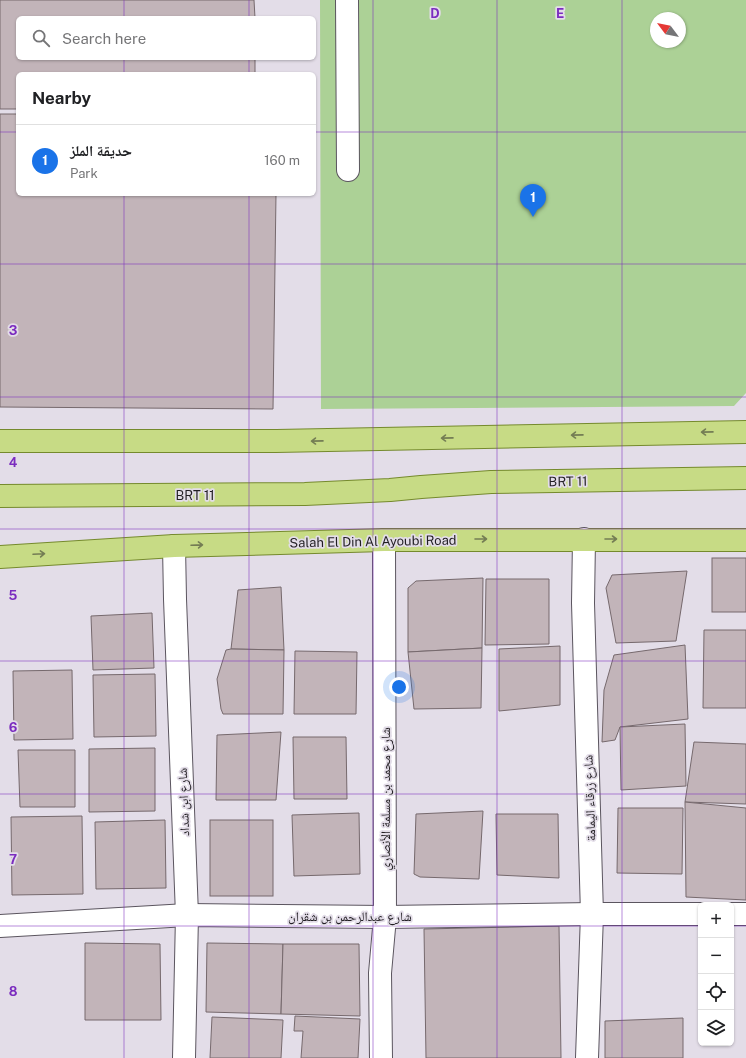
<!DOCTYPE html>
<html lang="en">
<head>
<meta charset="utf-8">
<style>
	:root { --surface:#fff; --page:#f2f2f2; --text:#202124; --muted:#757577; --line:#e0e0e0; --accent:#1a73e8 }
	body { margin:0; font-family:"Public Sans","Noto Naskh Arabic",sans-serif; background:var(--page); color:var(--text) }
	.controls { position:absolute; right:12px; bottom:12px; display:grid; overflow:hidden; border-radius:6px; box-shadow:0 1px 3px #0004 }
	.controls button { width:36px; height:36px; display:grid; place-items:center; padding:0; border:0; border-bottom:1px solid var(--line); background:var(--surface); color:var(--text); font:20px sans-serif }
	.compass { position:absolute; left:650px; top:12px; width:36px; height:36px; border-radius:50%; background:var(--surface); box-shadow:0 1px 3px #0004; rotate:302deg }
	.you { position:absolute; left:399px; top:687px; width:14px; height:14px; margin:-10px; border:3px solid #fff; border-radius:50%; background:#1a73e8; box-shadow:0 0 0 6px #1a73e833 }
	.badge { display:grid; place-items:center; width:26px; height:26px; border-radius:50%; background:var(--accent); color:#fff; font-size:13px; font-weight:700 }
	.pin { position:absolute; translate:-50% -33px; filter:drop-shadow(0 1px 2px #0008) }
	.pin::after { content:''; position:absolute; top:21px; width:14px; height:12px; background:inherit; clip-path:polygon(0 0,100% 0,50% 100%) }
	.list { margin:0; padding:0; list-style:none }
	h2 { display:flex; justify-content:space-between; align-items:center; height:52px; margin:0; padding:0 16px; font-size:17px }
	h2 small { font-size:13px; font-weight:400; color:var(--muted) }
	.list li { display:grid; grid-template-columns:26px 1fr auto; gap:12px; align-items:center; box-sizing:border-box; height:72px; padding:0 16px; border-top:1px solid var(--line) }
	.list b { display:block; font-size:15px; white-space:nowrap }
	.list p { margin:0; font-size:13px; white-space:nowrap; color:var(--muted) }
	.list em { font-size:13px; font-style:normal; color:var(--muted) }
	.icon { flex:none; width:22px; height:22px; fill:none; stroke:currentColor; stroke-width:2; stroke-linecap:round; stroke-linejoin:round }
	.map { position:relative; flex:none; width:746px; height:1058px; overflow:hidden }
	.search { position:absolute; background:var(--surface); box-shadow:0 1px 3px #0004; left:16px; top:16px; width:300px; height:44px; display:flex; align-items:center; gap:10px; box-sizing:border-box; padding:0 14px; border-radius:6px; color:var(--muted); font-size:15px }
	.panel { position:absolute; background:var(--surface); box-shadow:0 1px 3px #0004; left:16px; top:72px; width:300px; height:124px; border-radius:6px }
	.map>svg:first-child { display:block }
	.green { fill:#acd196; fill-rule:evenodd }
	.building { fill:#c2b4b9; stroke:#76696d }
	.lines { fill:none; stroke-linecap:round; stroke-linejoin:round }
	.minor-casing { stroke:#5b555f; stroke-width:24 }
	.major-casing { stroke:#758a2d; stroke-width:24 }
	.minor { stroke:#fff; stroke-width:22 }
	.major { stroke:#c7db85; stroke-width:22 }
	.oneway { stroke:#747d54 }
	.grid { fill:none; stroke:#7b2cbf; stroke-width:1; stroke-opacity:0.55 }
	.labels { text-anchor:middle; stroke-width:3.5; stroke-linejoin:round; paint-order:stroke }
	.street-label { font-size:13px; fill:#221f23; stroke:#e3dde8 }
	.grid-label { font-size:13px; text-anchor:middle; font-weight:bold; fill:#7b2cbf; stroke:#e3dde8; stroke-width:3.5; stroke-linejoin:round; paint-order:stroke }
</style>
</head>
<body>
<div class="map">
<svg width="746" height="1058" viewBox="0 0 746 1058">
	<rect width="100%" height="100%" fill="#e3dde8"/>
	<!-- green -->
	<path class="green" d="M 320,0 L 746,0 L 746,393 L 734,406 L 321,409 ZM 656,18 L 680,18 L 680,42 L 656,42 Z"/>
	<!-- building -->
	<g class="building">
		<polygon points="0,0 254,0 255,18 18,18 18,58 255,58 255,74 18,74 18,109 0,109"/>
		<polygon points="0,114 18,114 18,194 276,194 273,409 0,407"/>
		<rect x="712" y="558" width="34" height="54"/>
		<polygon points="687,571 676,641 616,643 606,588 612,575"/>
		<polygon points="483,578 482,648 408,652 408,588 416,581"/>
		<polygon points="486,579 549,579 549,644 485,645"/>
		<polygon points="281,587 284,650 231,649 238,590"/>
		<polygon points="152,613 154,668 93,670 91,616"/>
		<polygon points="704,630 746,630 746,708 703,708"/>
		<polygon points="685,645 688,719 620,727 615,740 602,742 604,690 614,655"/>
		<polygon points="560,646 560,705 499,711 499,649"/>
		<polygon points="482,648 481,708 414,709 408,652"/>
		<polygon points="231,649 284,650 283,714 223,714 221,709 217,679 226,650"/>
		<polygon points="295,651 357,652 356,714 294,714"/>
		<polygon points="72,670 73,739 14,740 13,671"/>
		<polygon points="155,674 156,736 94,737 93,675"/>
		<polygon points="685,724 686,786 621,790 620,727"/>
		<polygon points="281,732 276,800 216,800 217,735"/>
		<polygon points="293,737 346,737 347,799 294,799"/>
		<polygon points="694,742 746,744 746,804 685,802"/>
		<polygon points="155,748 155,811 89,812 89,749"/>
		<polygon points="18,750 75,750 75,807 20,807"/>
		<polygon points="685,802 746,808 746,900 686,897"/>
		<polygon points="618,808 683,808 682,874 617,873"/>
		<polygon points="483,811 479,879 420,877 414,874 416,814"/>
		<polygon points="359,813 360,874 294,876 292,815"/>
		<polygon points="496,814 558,814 559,878 497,875"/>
		<polygon points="82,816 83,894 12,895 11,817"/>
		<polygon points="165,820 166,888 96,889 95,822"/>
		<rect x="210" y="820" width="63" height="76"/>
		<polygon points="559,926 561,1058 426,1058 424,929"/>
		<polygon points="85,943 160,944 161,1020 85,1020"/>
		<polygon points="207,943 283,944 281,1014 206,1012"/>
		<polygon points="283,944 359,944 360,1016 281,1014"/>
		<polygon points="295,1016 360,1019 358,1058 301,1058 303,1031 294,1031"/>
		<polygon points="212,1017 283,1020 281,1058 210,1058"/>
		<polygon points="683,1018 683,1058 605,1058 605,1021"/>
	</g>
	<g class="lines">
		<!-- minor casing -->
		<g class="minor-casing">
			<g id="minor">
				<polyline points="347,0 348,170"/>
				<polyline points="584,539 583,603 592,914 587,1058"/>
				<polyline points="174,546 175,599 187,915 184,1058"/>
				<polyline points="731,914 746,914"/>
				<polyline points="0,926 187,915 385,917 592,914 701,914"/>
				<polyline points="381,1058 380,973 385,917 384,540"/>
			</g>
		</g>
		<!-- major casing -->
		<g class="major-casing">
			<g id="major">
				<polyline points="0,441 276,441 746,432"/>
				<polyline points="0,496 305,494 390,490 421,487 491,482 746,478"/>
				<polyline points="0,557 174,546 384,540 746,540"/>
			</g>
		</g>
		<!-- minor -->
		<use href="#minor" class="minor"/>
		<!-- major -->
		<use href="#major" class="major"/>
	</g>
	<!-- one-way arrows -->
	<defs><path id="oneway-shaft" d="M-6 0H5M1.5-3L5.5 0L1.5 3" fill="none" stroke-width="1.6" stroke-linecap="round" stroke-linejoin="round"/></defs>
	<g class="oneway">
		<use href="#oneway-shaft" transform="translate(707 432) rotate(179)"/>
		<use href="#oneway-shaft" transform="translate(577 435) rotate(179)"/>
		<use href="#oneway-shaft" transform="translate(447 438) rotate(179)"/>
		<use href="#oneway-shaft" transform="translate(317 441) rotate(179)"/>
		<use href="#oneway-shaft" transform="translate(481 539)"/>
		<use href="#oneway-shaft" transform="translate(611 539)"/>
		<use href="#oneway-shaft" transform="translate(197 545) rotate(-2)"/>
		<use href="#oneway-shaft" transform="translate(39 554) rotate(-3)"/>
	</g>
	<!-- grid -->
	<path class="grid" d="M 124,0 L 124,18M 249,0 L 249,18M 373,0 L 373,1058M 497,0 L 497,1058M 622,0 L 622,1058M 124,58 L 124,74M 249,58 L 249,74M 0,132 L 18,132M 314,132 L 746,132M 124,194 L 124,1058M 249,194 L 249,1058M 0,264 L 746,264M 0,397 L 746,397M 0,529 L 746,529M 0,661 L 746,661M 0,794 L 746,794M 0,926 L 701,926M 731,926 L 746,926"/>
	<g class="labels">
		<!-- street labels -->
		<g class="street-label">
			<text transform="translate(568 481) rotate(-1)" y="5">BRT 11</text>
			<text x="195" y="500">BRT 11</text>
			<text transform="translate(373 541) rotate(-1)" y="5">Salah El Din Al Ayoubi Road</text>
			<text transform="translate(589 798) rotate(-92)" y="5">شارع زرقاء اليمامة</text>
			<text transform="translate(385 799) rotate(-90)" y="5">شارع محمد بن مسلمة الأنصاري</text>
			<text transform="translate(183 802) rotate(-92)" y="5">شارع ابن شداد</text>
			<text x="350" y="921">شارع عبدالرحمن بن شقران</text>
		</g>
	</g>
	<g class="grid-label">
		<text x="435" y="18">D</text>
		<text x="560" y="18">E</text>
		<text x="13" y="335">3</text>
		<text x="13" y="467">4</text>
		<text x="13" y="600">5</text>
		<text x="13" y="732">6</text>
		<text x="13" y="864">7</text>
		<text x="13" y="996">8</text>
	</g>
</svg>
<div class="controls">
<button>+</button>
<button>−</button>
<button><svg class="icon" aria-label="locate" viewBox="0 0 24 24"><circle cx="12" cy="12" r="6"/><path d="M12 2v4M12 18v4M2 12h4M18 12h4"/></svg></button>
<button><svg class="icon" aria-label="layers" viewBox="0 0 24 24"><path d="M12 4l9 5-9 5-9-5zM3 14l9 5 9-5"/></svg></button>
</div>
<svg class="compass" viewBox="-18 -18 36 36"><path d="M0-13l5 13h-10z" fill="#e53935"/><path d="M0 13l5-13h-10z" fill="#757577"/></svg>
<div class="you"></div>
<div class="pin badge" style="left:533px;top:217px">1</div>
<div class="search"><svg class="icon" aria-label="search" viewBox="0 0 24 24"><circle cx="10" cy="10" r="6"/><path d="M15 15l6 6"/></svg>Search here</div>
<section class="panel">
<h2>Nearby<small></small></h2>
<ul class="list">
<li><span class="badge">1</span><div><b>حديقة الملز</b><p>Park</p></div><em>160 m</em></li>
</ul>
</section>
</div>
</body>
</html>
